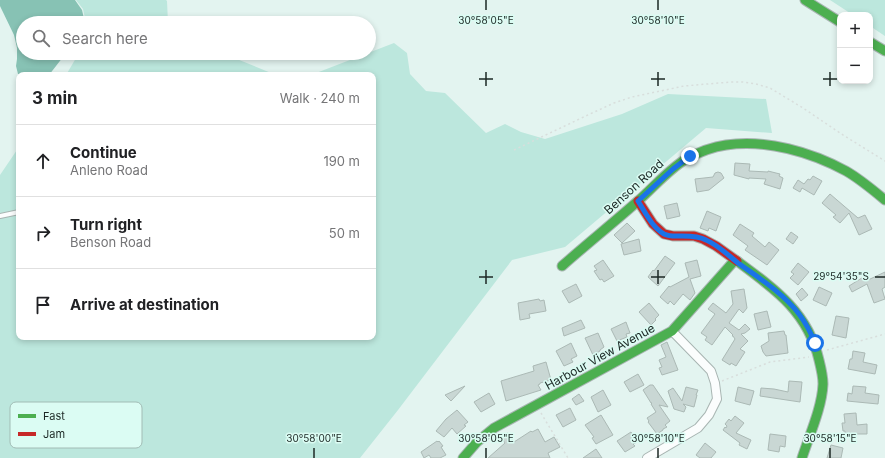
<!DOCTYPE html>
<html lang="en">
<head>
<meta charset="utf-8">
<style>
	:root { --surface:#fff; --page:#f6f6f6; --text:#202124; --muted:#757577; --line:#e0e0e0 }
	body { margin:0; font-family:Inter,sans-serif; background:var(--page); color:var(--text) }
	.controls { position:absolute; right:12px; top:12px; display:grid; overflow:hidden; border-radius:8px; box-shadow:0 2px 6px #0003 }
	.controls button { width:36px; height:36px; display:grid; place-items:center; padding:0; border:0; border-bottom:1px solid var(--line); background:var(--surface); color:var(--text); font:20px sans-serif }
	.stop { position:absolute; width:12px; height:12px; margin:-9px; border:3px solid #1a73e8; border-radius:50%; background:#fff }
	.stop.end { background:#1a73e8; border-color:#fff; box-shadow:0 1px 4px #0008 }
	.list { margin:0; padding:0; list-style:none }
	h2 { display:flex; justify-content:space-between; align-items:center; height:52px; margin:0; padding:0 16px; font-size:17px }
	h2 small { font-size:13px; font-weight:400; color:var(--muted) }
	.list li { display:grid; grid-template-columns:26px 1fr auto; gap:12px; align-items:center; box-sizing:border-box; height:72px; padding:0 16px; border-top:1px solid var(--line) }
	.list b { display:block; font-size:15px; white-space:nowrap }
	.list p { margin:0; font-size:13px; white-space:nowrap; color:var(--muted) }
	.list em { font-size:13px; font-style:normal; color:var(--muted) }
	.icon { flex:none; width:22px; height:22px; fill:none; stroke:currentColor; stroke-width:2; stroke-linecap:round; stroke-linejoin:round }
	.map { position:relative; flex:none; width:885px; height:458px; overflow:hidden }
	.search { position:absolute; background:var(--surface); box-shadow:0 2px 6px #0003; left:16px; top:16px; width:360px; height:44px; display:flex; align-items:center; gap:10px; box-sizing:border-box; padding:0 14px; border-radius:22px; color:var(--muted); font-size:15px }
	.panel { position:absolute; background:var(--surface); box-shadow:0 2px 6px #0003; left:16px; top:72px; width:360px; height:268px; border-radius:8px }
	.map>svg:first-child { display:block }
	.green { fill:#bce7dd }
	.water { fill:#87c2b4 }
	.building { fill:#c9d7d4; stroke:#abb9b5 }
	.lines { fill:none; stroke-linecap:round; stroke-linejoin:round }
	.lane-casing { stroke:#a8b5b2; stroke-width:6 }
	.street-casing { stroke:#a8b5b2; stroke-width:10 }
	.fast-casing { stroke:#a8b5b2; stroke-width:11 }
	.jam-casing { stroke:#a8b5b2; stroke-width:11 }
	.path { stroke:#d8dedc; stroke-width:1.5; stroke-dasharray:2 3; stroke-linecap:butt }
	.lane { stroke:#fbfdfd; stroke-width:4 }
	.street { stroke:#fbfdfd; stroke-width:8 }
	.fast { stroke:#4caf50; stroke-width:9 }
	.jam { stroke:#c62828; stroke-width:9 }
	.route { stroke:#1a73e8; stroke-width:5 }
	.ticks { fill:none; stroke:#1c2825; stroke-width:1.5 }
	.labels { text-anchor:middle; stroke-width:3; stroke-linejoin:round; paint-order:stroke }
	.street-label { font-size:12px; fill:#1c2825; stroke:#dbfcf3 }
	.key { fill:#dbfcf3; stroke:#a2bcb5; stroke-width:1 }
	.key-label { font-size:11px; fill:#1c2825 }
	.ticks-label { font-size:10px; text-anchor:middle; fill:#1c2825; stroke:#dbfcf3; stroke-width:3; stroke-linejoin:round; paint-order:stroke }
</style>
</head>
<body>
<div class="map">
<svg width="885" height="458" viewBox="0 0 885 458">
	<rect width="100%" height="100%" fill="#e3f4f0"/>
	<!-- green -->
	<g class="green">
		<polygon points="76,0 166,0 167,1 168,23 86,23 83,9"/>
		<polygon points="830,0 885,0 885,36 870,26 870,15 853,15"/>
		<polygon points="394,43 407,53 410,74 426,91 445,93 486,133 505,124 521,132 545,139 622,114 668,94 766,99 772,133 706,128 565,247 512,260 398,410 360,458 0,458 0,175 19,147 19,337 373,337 373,75 311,75"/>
		<polygon points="79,53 222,53 276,75 66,75"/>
	</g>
	<!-- water -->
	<polygon class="water" points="0,0 75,0 82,10 85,23 23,23 23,53 71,53 63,57 49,75 19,75 19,78 16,66 17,59 17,48 14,35 0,6"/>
	<!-- building -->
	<g class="building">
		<polygon points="735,163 750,164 749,171 768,172 768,171 780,174 779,176 783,178 780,189 764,184 766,179 749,178 749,179 734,175"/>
		<polygon points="718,172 721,173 724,178 709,190 697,192 695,179 713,177 715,173"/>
		<polygon points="813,176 822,181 814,195 802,188 800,192 793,188 798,180 804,184 808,179 810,180"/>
		<polygon points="830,194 858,218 865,215 872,229 859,235 849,213 840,223 833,217 836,215 822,203"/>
		<polygon points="677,203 680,216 667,219 664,206"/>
		<polygon points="707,211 721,217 716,231 709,228 708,231 700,228"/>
		<polygon points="627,223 635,231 622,243 614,235"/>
		<polygon points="740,224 754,233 752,236 765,247 769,242 779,250 767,265 745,250 748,246 733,235"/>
		<polygon points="791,232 798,237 793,244 786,239"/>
		<polygon points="639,239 641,251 624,255 621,244"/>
		<polygon points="665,256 675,263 658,286 648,277 653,270 654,271"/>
		<polygon points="603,260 614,276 604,282 602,279 600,280 594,271 597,270 594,266"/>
		<polygon points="697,260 701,276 690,279 695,293 690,300 683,294 674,305 670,301 668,304 660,297 669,286 670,287 689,277 685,263"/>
		<polygon points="798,263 809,272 798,285 790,278 794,274 791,272"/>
		<polygon points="885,272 885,287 882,289 885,299 874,303 867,284 852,292 849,286 865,276 868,280"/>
		<polygon points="576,284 582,296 569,303 562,291"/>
		<polygon points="819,287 832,293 826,306 813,300"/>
		<polygon points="802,288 808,295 801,301 796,294"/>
		<polygon points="744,289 747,308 743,313 739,309 729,323 739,330 745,324 750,329 745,333 741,334 748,341 740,349 745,352 736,366 731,363 730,365 722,360 735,339 733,336 732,336 733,335 725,327 712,345 705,340 707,337 701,333 715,314 708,309 713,303 726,313 733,304 731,291"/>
		<polygon points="539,299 540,301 544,300 546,311 529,314 530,318 520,320 518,303"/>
		<polygon points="649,303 659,315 655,319 656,320 651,325 639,312"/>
		<polygon points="767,311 771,327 758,330 754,314"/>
		<polygon points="836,316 849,318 846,338 832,335"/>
		<polygon points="581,320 585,328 564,336 562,328"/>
		<polygon points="626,322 630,333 626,334 627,337 617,341 611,329"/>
		<polygon points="784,331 785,335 786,335 788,353 766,356 763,352 761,346 769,341 768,333"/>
		<polygon points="598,333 604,347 600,350 600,351 593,355 585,338"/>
		<polygon points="667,342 678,370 662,375 659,368 662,367 659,360 666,357 661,345"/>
		<polygon points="571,343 577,356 571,359 573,362 564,366 556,351"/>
		<polygon points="853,351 865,353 863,362 877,365 875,374 848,369 850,359 852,359"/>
		<polygon points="546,362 551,380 540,383 540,384 538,385 541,390 506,401 501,381 534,371 533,366"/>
		<polygon points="638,374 644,385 630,392 624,382"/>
		<polygon points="789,381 802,382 800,402 760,396 761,388 774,389 788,392"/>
		<polygon points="650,385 653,385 668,407 659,405 670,421 665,425 667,427 663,429 663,430 657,434 648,422 649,421 647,418 656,412 651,404 652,403 651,403 643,390"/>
		<polygon points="465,386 451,401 445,395"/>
		<polygon points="853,386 866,387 865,393 879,395 878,404 847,401 848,393 852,394"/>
		<polygon points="686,387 698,390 696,395 697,395 694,407 683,404 686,407 684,412 674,409 668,391 673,388 682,401"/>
		<polygon points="738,387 754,391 750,405 735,401"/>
		<polygon points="603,390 611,405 598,412 591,397"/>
		<polygon points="489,393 495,404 481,412 474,402"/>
		<polygon points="579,394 584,401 576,405 572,399"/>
		<polygon points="570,408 576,420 563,427 556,415"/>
		<polygon points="457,410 468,422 464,425 466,426 457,434 452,428 444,437 436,431 446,419"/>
		<polygon points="856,413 857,425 867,424 867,434 854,434 854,435 845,436 845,431 843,431 842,423 845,423 844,414"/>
		<polygon points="601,415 613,435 596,444 592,438 594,437 585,425"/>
		<polygon points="735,416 744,423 736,433 751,440 747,449 739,445 740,443 723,430 725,427 726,428 727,426 725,424 729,419 731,421"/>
		<polygon points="538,429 545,442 554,437 560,447 548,453 550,458 488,458 505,443 501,437 508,433 514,442 531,431 532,432"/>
		<polygon points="631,432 637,442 633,444 635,446 625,452 617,441"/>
		<polygon points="770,434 786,436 785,447 780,446 779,452 768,450"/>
		<polygon points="437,441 438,442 439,441 443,446 441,447 446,455 440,458 431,458 429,455 424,458 421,452"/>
		<polygon points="705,443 716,452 711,458 700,458 696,455"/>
		<polygon points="831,445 843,448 841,458 827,458"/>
		<polygon points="596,449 602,458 583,458"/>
	</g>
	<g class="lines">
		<!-- lane casing -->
		<g class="lane-casing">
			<polyline id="lane" points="0,216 19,212"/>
		</g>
		<!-- street casing -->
		<g class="street-casing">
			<polyline id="street" points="647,458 698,428 709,415 717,399 715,383 711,371 672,331"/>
		</g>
		<!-- fast casing -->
		<g class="fast-casing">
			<g id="fast">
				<polyline points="805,0 840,22"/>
				<polyline points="870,42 885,51"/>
				<path d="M 737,261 C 775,289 808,312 819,360 C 821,368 823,377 823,384 C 822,408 809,436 802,458"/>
				<path d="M 562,266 C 587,244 613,223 638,201 C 654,187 668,170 686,159 C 699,152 712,147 726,145 C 766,139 811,152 846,171 C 860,179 873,190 885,200"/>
				<polyline points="463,458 477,442 494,428 672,331 735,260"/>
			</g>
		</g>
		<!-- jam casing -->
		<g class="jam-casing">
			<polyline id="jam" points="638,201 653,224 664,234 673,236 694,236 703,239 716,246 737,261"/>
		</g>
		<!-- path -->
		<g class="path">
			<polyline points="514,150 590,114 614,103 632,97 684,86 731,82 743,82 756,84 770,88 803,108 843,135 885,161"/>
			<polyline points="827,350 885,334"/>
			<polyline points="722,381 770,362 809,357"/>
			<polyline points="541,413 568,458"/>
		</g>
		<!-- lane -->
		<use href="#lane" class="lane"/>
		<!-- street -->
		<use href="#street" class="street"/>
		<!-- fast -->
		<use href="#fast" class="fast"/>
		<!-- jam -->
		<use href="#jam" class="jam"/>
	</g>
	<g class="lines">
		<!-- route -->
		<path class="route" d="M 690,156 L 673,169 L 638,201 C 645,212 652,227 664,234 C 670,237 677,236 682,236 C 690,236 699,236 706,240 C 718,245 728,255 738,263 C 759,278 783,293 799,314 C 805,322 811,333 815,343"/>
	</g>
	<!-- ticks -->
	<path class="ticks" d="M 486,0 L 486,10M 658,0 L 658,10M 486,72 L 486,86M 658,72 L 658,86M 830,72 L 830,86M 479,79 L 493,79M 651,79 L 665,79M 823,79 L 837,79M 486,270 L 486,284M 658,270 L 658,284M 479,277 L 493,277M 651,277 L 665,277M 875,277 L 885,277M 314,448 L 314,458M 486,448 L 486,458M 658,448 L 658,458M 830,448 L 830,458"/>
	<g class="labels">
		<!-- street labels -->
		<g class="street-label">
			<text transform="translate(634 187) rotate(-42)" y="4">Benson Road</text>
			<text transform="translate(600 357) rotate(-29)" y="4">Harbour View Avenue</text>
		</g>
	</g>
	<!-- legend -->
	<rect x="10" y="402" width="132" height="46" rx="6" class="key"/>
	<rect x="18" y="414" width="18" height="4" fill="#4caf50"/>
	<rect x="18" y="432" width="18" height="4" fill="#c62828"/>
	<g class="key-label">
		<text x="43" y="420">Fast</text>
		<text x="43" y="438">Jam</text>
	</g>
	<g class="ticks-label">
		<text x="486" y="24">30°58'05"E</text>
		<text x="658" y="24">30°58'10"E</text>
		<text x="841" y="280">29°54'35"S</text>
		<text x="314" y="442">30°58'00"E</text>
		<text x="486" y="442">30°58'05"E</text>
		<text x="658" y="442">30°58'10"E</text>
		<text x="830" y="442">30°58'15"E</text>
	</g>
</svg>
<div class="controls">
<button>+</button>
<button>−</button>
</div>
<div class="stop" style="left:815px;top:343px"></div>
<div class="stop end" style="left:690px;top:156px"></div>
<div class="search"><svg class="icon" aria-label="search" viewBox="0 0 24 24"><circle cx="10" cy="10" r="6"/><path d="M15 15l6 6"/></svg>Search here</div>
<section class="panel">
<h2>3 min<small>Walk · 240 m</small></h2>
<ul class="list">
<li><svg class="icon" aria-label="ahead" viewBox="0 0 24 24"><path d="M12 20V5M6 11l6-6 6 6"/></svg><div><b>Continue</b><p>Anleno Road</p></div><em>190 m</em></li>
<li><svg class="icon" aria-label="right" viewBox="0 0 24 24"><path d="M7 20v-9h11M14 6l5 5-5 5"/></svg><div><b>Turn right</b><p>Benson Road</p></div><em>50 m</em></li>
<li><svg class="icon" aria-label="arrive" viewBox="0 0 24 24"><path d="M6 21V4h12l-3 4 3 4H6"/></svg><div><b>Arrive at destination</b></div></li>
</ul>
</section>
</div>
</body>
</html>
